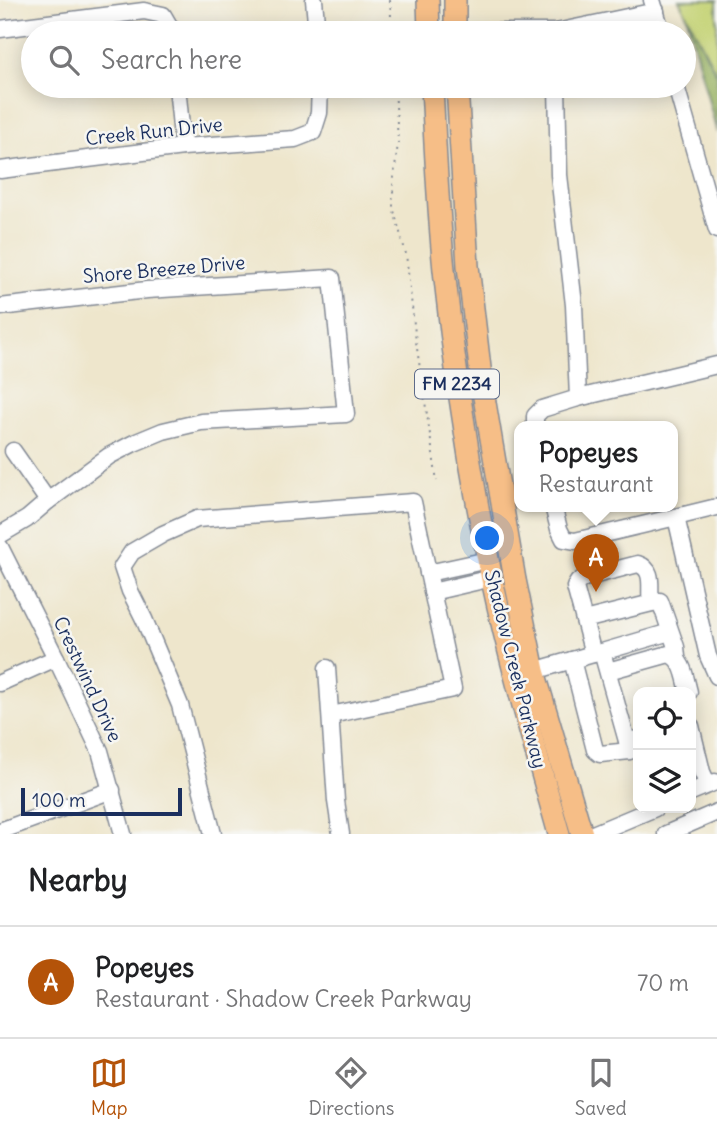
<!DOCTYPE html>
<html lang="en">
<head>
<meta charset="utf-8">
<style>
	:root { --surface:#fff; --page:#f6f6f6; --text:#202124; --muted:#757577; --line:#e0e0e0; --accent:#b45309 }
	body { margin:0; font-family:Delius,sans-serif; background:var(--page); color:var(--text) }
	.controls { position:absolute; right:21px; bottom:21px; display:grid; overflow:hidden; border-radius:14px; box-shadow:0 4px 18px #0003 }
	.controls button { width:63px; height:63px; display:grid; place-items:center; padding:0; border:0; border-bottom:2px solid var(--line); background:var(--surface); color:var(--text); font:35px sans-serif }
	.scale { position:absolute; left:21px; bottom:18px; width:161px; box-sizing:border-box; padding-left:7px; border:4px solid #1b2f5e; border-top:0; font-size:19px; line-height:24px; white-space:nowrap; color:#1b2f5e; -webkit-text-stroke:5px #f6f6f2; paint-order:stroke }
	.you { position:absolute; left:488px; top:539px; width:24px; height:24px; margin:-18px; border:5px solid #fff; border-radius:50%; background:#1a73e8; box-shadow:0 0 0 10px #1a73e833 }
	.badge { display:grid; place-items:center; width:46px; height:46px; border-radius:50%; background:var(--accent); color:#fff; font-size:23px; font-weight:700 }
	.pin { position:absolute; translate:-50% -58px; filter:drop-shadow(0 2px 4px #0008) }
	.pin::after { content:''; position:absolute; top:37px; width:24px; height:21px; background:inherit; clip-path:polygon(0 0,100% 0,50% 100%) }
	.popup { position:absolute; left:514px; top:421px; width:164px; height:91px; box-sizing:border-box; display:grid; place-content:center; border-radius:14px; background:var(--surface); filter:drop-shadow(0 2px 5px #0005); font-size:23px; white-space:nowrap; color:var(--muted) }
	.popup b { font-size:26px; color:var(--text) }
	.popup::after { content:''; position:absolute; left:50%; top:100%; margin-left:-14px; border:14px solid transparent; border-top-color:var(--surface) }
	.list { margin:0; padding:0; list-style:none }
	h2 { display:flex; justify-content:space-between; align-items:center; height:91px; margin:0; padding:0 28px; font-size:30px }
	h2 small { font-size:23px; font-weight:400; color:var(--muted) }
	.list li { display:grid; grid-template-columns:46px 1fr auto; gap:21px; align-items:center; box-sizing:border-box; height:112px; padding:0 28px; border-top:2px solid var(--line) }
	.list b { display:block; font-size:26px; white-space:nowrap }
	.list p { margin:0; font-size:23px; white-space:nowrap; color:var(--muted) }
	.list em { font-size:23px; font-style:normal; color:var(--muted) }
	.icon { flex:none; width:38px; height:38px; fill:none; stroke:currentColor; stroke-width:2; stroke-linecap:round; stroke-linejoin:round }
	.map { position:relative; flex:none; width:717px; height:834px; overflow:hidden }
	.search { position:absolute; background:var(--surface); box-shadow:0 4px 18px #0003; left:21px; right:21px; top:21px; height:77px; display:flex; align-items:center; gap:18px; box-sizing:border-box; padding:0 24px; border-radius:38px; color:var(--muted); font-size:26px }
	.sheet { height:203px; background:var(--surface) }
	nav { display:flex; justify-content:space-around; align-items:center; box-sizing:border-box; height:98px; border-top:2px solid var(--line); background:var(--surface); font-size:19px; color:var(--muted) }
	nav a { display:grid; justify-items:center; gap:4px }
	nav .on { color:var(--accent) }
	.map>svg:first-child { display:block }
	.green { fill:#c5d376; stroke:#70816a; stroke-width:2 }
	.forest { fill:#9cb567; stroke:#5c7262; stroke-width:2 }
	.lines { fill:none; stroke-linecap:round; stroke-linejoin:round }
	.minor-casing { stroke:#848a95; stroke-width:19 }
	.major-casing { stroke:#848a95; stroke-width:24 }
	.path { stroke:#848a95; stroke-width:2; stroke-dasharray:2 5; stroke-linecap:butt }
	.minor { stroke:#fff; stroke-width:16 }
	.major { stroke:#f6be87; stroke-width:21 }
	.labels { text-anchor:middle; stroke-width:5; stroke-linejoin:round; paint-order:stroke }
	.shield { fill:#f6f6f2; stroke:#5d6b8a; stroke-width:2 }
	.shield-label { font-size:18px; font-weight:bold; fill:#1b2f5e }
	.street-label { font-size:19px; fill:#1b2f5e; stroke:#f6f6f2 }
</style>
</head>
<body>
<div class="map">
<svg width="717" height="834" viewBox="0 0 717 834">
	<rect width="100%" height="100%" fill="#f6f6f2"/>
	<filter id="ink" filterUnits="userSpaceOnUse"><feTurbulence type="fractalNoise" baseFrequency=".0143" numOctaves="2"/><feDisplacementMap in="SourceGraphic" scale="14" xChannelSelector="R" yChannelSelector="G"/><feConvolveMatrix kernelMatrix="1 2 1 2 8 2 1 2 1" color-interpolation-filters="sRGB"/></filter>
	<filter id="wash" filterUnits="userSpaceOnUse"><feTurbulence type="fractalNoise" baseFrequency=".00686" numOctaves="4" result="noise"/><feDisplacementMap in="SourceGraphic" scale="28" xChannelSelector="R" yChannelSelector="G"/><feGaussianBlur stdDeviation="1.57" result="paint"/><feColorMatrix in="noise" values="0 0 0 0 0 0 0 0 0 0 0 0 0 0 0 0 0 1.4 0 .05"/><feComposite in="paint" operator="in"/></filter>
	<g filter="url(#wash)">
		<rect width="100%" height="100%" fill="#eee6cc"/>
		<!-- green -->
		<polygon class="green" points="679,0 717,0 717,75"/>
		<!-- forest -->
		<polygon class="forest" points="686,14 717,75 717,133"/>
	</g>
	<g filter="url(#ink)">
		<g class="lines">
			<!-- minor casing -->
			<g class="minor-casing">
				<g id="minor">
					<polyline points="314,0 317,33"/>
					<polyline points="652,0 662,33"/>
					<polyline points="0,29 144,11 163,15 170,27 171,33"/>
					<polyline points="455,32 556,32 656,11"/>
					<polyline points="177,86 183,147"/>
					<polyline points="676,86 717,230"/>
					<polyline points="0,170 183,147 295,139 313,132 319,113 320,86"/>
					<polyline points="0,307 147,290 332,278 346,414 201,422 163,431 134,443 109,456 48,501 27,519 0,535"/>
					<polyline points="578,398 717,365"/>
					<polyline points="535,426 535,416 542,409 578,398 574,305 559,175 557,86"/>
					<polyline points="13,451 48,501"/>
					<polyline points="553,506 559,529 564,539 575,541 676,517"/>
					<polyline points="717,507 676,517 708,656 717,676"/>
					<polyline points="0,547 56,658 100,751 123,834"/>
					<polyline points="428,573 488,560"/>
					<polyline points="432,592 492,578"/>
					<path d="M 584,620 L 575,587 L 578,582 L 584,578 L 638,564 C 656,570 648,589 651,603"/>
					<polyline points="602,652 670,632"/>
					<polyline points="593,654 602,652 627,741 638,739"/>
					<polyline points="572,660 595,750 600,754 630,751 627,741"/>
					<polyline points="327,668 336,801 341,834"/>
					<polyline points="534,671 593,654 584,620 660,601 676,647 677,657"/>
					<path d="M 608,671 L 669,654 C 684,660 685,678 689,692"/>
					<polyline points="0,683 56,658"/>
					<polyline points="691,726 702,772 708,785"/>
					<polyline points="691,792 715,782"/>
					<polyline points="0,831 112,790"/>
					<polyline points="213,834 180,705 144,619 130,591 122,567 132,552 163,534 197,519 413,502 453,689 331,715"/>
					<polyline points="593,834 655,808"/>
					<polyline points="666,834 717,812"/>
				</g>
			</g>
			<!-- major casing -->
			<g class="major-casing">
				<g id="major">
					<polyline points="428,0 429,33"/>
					<polyline points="455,0 455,33"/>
					<path d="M 432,86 C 435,147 438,209 444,270 C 455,375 471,480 493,584 C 511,668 536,751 559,834"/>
					<polyline points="457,86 468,266 482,385 515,580 534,671 582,834"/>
				</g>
			</g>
			<!-- path -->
			<g class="path">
				<polyline points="390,0 392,33"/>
				<polyline points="395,86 398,143 393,185 393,207 406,254 416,342 437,481"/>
			</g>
			<!-- minor -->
			<use href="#minor" class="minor"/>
			<!-- major -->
			<use href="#major" class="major"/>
		</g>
	</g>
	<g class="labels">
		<!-- shield labels -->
		<rect class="shield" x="415" y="369.5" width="84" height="29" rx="5"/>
		<g class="shield-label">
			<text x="457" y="390">FM 2234</text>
		</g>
		<!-- street labels -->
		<g class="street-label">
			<text transform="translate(154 131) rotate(-6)" y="7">Creek Run Drive</text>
			<text transform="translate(164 269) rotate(-5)" y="7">Shore Breeze Drive</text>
			<text transform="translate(516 669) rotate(76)" y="7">Shadow Creek Parkway</text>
			<text transform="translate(88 679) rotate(65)" y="7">Crestwind Drive</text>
		</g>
	</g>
</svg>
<div class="controls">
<button><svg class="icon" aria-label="locate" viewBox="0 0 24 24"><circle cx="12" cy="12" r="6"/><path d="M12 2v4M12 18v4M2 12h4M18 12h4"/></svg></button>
<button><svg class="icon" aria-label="layers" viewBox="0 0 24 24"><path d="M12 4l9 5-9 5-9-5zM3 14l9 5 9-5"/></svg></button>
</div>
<div class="scale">100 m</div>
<div class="you"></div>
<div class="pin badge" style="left:596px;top:592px">A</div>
<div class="popup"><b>Popeyes</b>Restaurant</div>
<div class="search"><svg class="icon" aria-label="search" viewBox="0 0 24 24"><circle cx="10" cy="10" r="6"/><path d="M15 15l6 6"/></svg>Search here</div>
</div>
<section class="sheet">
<h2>Nearby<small></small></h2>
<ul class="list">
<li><span class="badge">A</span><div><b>Popeyes</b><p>Restaurant · Shadow Creek Parkway</p></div><em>70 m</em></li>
</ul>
</section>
<nav>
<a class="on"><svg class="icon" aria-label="map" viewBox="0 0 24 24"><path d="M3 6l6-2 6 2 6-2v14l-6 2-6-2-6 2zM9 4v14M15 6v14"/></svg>Map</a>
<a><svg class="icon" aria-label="directions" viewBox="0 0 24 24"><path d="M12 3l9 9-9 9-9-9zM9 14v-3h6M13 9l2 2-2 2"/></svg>Directions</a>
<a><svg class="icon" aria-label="saved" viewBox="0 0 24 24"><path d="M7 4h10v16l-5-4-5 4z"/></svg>Saved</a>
</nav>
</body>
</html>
